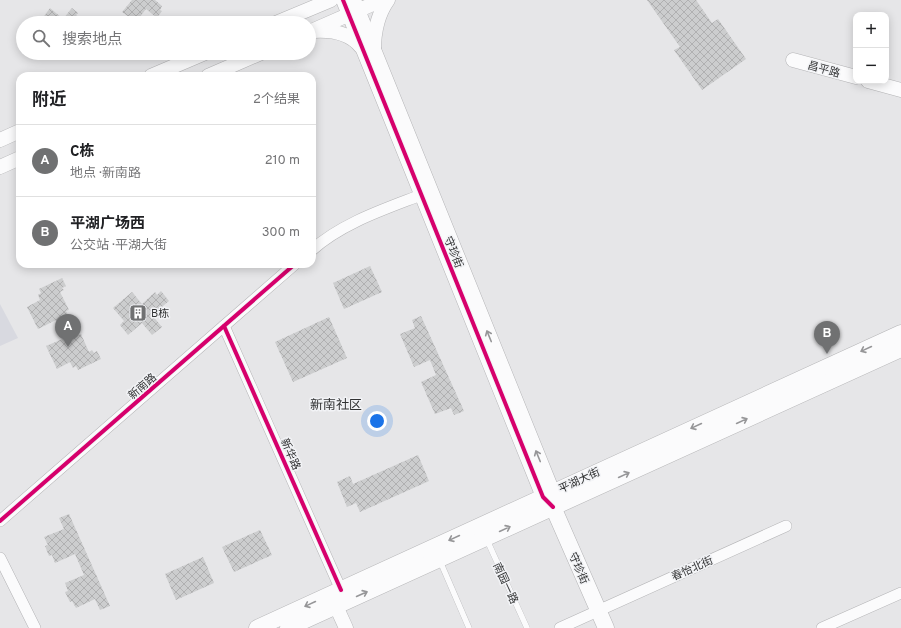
<!DOCTYPE html>
<html lang="zh">
<head>
<meta charset="utf-8">
<style>
	:root { --surface:#fff; --page:#f2f2f2; --text:#202124; --muted:#757577; --line:#e0e0e0; --accent:#707172 }
	body { margin:0; font-family:Overpass,"Noto Sans SC",sans-serif; background:var(--page); color:var(--text) }
	.controls { position:absolute; right:12px; top:12px; display:grid; overflow:hidden; border-radius:8px; box-shadow:0 2px 10px #0003 }
	.controls button { width:36px; height:36px; display:grid; place-items:center; padding:0; border:0; border-bottom:1px solid var(--line); background:var(--surface); color:var(--text); font:20px sans-serif }
	.you { position:absolute; left:377px; top:421px; width:14px; height:14px; margin:-10px; border:3px solid #fff; border-radius:50%; background:#1a73e8; box-shadow:0 0 0 6px #1a73e833 }
	.badge { display:grid; place-items:center; width:26px; height:26px; border-radius:50%; background:var(--accent); color:#fff; font-size:13px; font-weight:700 }
	.pin { position:absolute; translate:-50% -33px; filter:drop-shadow(0 1px 2px #0008) }
	.pin::after { content:''; position:absolute; top:21px; width:14px; height:12px; background:inherit; clip-path:polygon(0 0,100% 0,50% 100%) }
	.list { margin:0; padding:0; list-style:none }
	h2 { display:flex; justify-content:space-between; align-items:center; height:52px; margin:0; padding:0 16px; font-size:17px }
	h2 small { font-size:13px; font-weight:400; color:var(--muted) }
	.list li { display:grid; grid-template-columns:26px 1fr auto; gap:12px; align-items:center; box-sizing:border-box; height:72px; padding:0 16px; border-top:1px solid var(--line) }
	.list b { display:block; font-size:15px; white-space:nowrap }
	.list p { margin:0; font-size:13px; white-space:nowrap; color:var(--muted) }
	.list em { font-size:13px; font-style:normal; color:var(--muted) }
	.icon { flex:none; width:22px; height:22px; fill:none; stroke:currentColor; stroke-width:2; stroke-linecap:round; stroke-linejoin:round }
	.map { position:relative; flex:none; width:901px; height:628px; overflow:hidden }
	.search { position:absolute; background:var(--surface); box-shadow:0 2px 10px #0003; left:16px; top:16px; width:300px; height:44px; display:flex; align-items:center; gap:10px; box-sizing:border-box; padding:0 14px; border-radius:22px; color:var(--muted); font-size:15px }
	.panel { position:absolute; background:var(--surface); box-shadow:0 2px 10px #0003; left:16px; top:72px; width:300px; height:196px; border-radius:12px }
	.map>svg:first-child { display:block }
	.built { fill:#d8d9e0 }
	.building { fill:url(#building-cross-hatch) }
	.lines { fill:none; stroke-linecap:round; stroke-linejoin:round }
	.service-casing { stroke:#b4b4b6; stroke-width:6 }
	.minor-casing { stroke:#b4b4b6; stroke-width:12 }
	.tertiary-casing { stroke:#b4b4b6; stroke-width:15 }
	.secondary-casing { stroke:#b4b4b6; stroke-width:17 }
	.service { stroke:#fbfbfc; stroke-width:5.5 }
	.minor { stroke:#fbfbfc; stroke-width:11 }
	.tertiary { stroke:#fbfbfc; stroke-width:14 }
	.secondary { stroke:#fbfbfc; stroke-width:16 }
	.cycleway-casing { stroke:#f2f3f6; stroke-width:6 }
	.cycleway { stroke:#d6006c; stroke-width:4 }
	.oneway { stroke:#969698 }
	.labels { text-anchor:middle; stroke-width:3; stroke-linejoin:round; paint-order:stroke }
	.street-label { font-size:11px; fill:#313233; stroke:#f2f3f6 }
	.poi-label { font-size:11px; fill:#313233; stroke:#f2f3f6; text-anchor:start }
	.quarter-label { font-size:13px; fill:#313233; stroke:#f2f3f6 }
</style>
</head>
<body>
<div class="map">
<svg width="901" height="628" viewBox="0 0 901 628">
	<defs>
		<pattern id="building-cross-hatch" width="8" height="8" patternUnits="userSpaceOnUse"><rect width="8" height="8" fill="#cccdce"/><path d="M0 0l8 8M0 8l8-8" fill="none" stroke="#b0b0b1"/></pattern>
	</defs>
	<rect width="100%" height="100%" fill="#e6e6e8"/>
	<!-- built -->
	<polygon class="built" points="0,304 18,338 0,346"/>
	<!-- building -->
	<g class="building">
		<polygon points="132,0 155,0 162,6 160,10 162,11 157,18 146,9 136,22 122,12"/>
		<polygon points="647,0 696,0 712,23 718,19 746,59 702,90 674,50 680,47"/>
		<polygon points="50,8 63,19 72,8 78,13 76,15 80,18 76,23 39,23"/>
		<polygon points="370,266 382,292 344,309 333,283"/>
		<polygon points="62,278 66,286 62,288 64,290 60,292 69,310 66,311 78,335 81,334 89,352 92,350 94,353 97,351 101,359 78,370 76,366 73,368 70,362 57,369 46,346 65,338 56,320 38,329 27,307 40,300 38,295 41,293 39,289"/>
		<polygon points="161,291 169,301 152,315 162,327 152,335 142,323 128,335 120,325 124,321 113,308 132,292 142,304 155,292 157,295"/>
		<polygon points="421,316 464,411 454,415 451,408 435,414 421,382 436,375 430,360 414,367 400,334 415,328 412,320"/>
		<polygon points="329,317 347,358 293,382 275,342"/>
		<polygon points="418,455 429,481 360,512 356,503 347,507 337,482 350,476 353,484"/>
		<polygon points="69,514 110,606 100,610 95,599 76,608 72,601 70,602 65,592 68,591 65,583 84,575 75,554 55,563 52,555 49,556 45,546 48,545 44,537 64,529 59,518"/>
		<polygon points="260,530 272,555 234,572 222,547"/>
		<polygon points="203,557 214,583 176,600 165,574"/>
	</g>
	<g class="lines">
		<!-- service casing -->
		<g class="service-casing">
			<g id="service">
				<polyline points="487,540 527,628"/>
				<polyline points="440,561 469,628"/>
			</g>
		</g>
		<!-- minor casing -->
		<g class="minor-casing">
			<g id="minor">
				<path d="M 312,250 C 342,223 385,209 421,195"/>
				<polyline points="224,326 341,590"/>
				<polyline points="0,521 295,264"/>
				<polyline points="0,558 35,628"/>
				<polyline points="560,628 786,526"/>
				<polyline points="822,628 901,593"/>
			</g>
		</g>
		<!-- tertiary casing -->
		<g class="tertiary-casing">
			<g id="tertiary">
				<polyline points="343,0 543,497 550,504"/>
				<polyline points="354,0 553,492 553,503"/>
				<polyline points="276,23 331,0"/>
				<path d="M 314,31 C 331,30 350,33 361,47"/>
				<polyline points="309,32 382,0"/>
				<path d="M 374,50 C 374,33 378,14 388,0"/>
				<polyline points="793,60 856,77"/>
				<polyline points="151,76 205,53"/>
				<polyline points="208,76 261,53"/>
				<polyline points="868,81 901,90"/>
				<polyline points="0,140 20,131"/>
				<polyline points="0,167 20,158"/>
				<polyline points="336,606 346,628"/>
			</g>
		</g>
		<!-- secondary casing -->
		<g class="secondary-casing">
			<g id="secondary">
				<polyline points="553,507 606,628"/>
				<polyline points="257,628 901,333"/>
				<polyline points="288,628 901,349"/>
			</g>
		</g>
		<!-- service -->
		<use href="#service" class="service"/>
		<!-- minor -->
		<use href="#minor" class="minor"/>
		<!-- tertiary -->
		<use href="#tertiary" class="tertiary"/>
		<!-- secondary -->
		<use href="#secondary" class="secondary"/>
		<!-- cycleway casing -->
		<g class="cycleway-casing">
			<g id="cycleway">
				<polyline points="343,0 543,497 553,507"/>
				<polyline points="224,326 341,590"/>
				<polyline points="0,521 295,264"/>
			</g>
		</g>
		<!-- cycleway -->
		<use href="#cycleway" class="cycleway"/>
	</g>
	<!-- one-way arrows -->
	<defs><path id="oneway-shaft" d="M-6 0H5M1.5-3L5.5 0L1.5 3" fill="none" stroke-width="1.6" stroke-linecap="round" stroke-linejoin="round"/></defs>
	<g class="oneway">
		<use href="#oneway-shaft" transform="translate(489 336) rotate(-112)"/>
		<use href="#oneway-shaft" transform="translate(866 349) rotate(155)"/>
		<use href="#oneway-shaft" transform="translate(742 421) rotate(-25)"/>
		<use href="#oneway-shaft" transform="translate(696 426) rotate(155)"/>
		<use href="#oneway-shaft" transform="translate(538 456) rotate(-112)"/>
		<use href="#oneway-shaft" transform="translate(624 475) rotate(-25)"/>
		<use href="#oneway-shaft" transform="translate(505 529) rotate(-25)"/>
		<use href="#oneway-shaft" transform="translate(454 538) rotate(155)"/>
		<use href="#oneway-shaft" transform="translate(362 594) rotate(-24)"/>
		<use href="#oneway-shaft" transform="translate(310 604) rotate(155)"/>
	</g>
	<!-- icons -->
	<defs>
		<g id="building-square" transform="scale(0.9)"><rect x="-9" y="-9" width="18" height="18" rx="4" fill="#707172" stroke="#f2f3f6"/><path d="M-4-6H4V6H1V3H-1V6H-4ZM-2.5-4.3h1.7v1.8h-1.7ZM.8-4.3h1.7v1.8H.8ZM-2.5-1h1.7V.8h-1.7ZM.8-1h1.7V.8H.8Z" fill="#fff"/></g>
	</defs>
	<g fill-rule="evenodd">
		<use href="#building-square" x="138" y="313"/>
	</g>
	<g class="labels">
		<!-- street labels -->
		<g class="street-label">
			<text transform="translate(824 69) rotate(16)" y="4">昌平路</text>
			<text transform="translate(454 252) rotate(68)" y="4">守珍街</text>
			<text transform="translate(142 386) rotate(-41)" y="4">新南路</text>
			<text transform="translate(291 454) rotate(66)" y="4">新华路</text>
			<text transform="translate(579 480) rotate(-25)" y="4">平湖大街</text>
			<text transform="translate(579 568) rotate(66)" y="4">守珍街</text>
			<text transform="translate(692 568) rotate(-24)" y="4">春怡北街</text>
			<text transform="translate(506 583) rotate(65)" y="4">南园一路</text>
		</g>
		<!-- poi labels -->
		<g class="poi-label">
			<text x="151" y="317">B栋</text>
		</g>
		<!-- quarter labels -->
		<g class="quarter-label">
			<text x="336" y="409">新南社区</text>
		</g>
	</g>
</svg>
<div class="controls">
<button>+</button>
<button>−</button>
</div>
<div class="you"></div>
<div class="pin badge" style="left:68px;top:347px">A</div>
<div class="pin badge" style="left:827px;top:354px">B</div>
<div class="search"><svg class="icon" aria-label="search" viewBox="0 0 24 24"><circle cx="10" cy="10" r="6"/><path d="M15 15l6 6"/></svg>搜索地点</div>
<section class="panel">
<h2>附近<small>2个结果</small></h2>
<ul class="list">
<li><span class="badge">A</span><div><b>C栋</b><p>地点 · 新南路</p></div><em>210 m</em></li>
<li><span class="badge">B</span><div><b>平湖广场西</b><p>公交站 · 平湖大街</p></div><em>300 m</em></li>
</ul>
</section>
</div>
</body>
</html>
